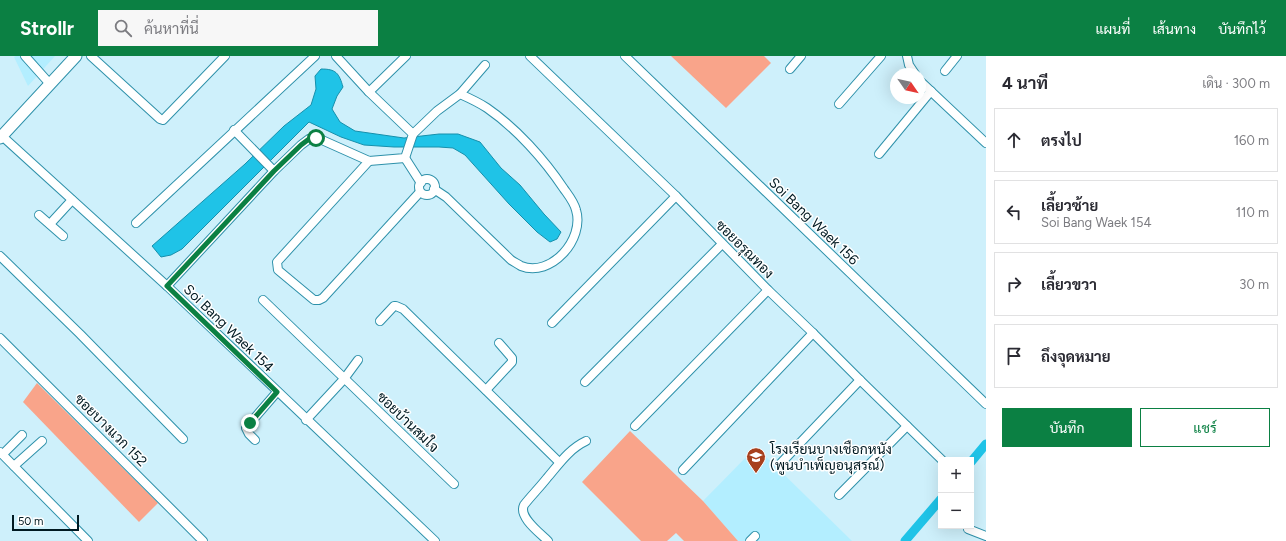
<!DOCTYPE html>
<html lang="th">
<head>
<meta charset="utf-8">
<style>
	:root { --surface:#fff; --page:#f7f7f7; --text:#2b2b33; --muted:#7c7c81; --line:#e1e1e2; --accent:#0b8043 }
	body { margin:0; font-family:Figtree,Sarabun,sans-serif; background:var(--page); color:var(--text) }
	.controls { position:absolute; right:12px; bottom:12px; display:grid; overflow:hidden; border-radius:0px; box-shadow:0 4px 16px #0002 }
	.controls button { width:36px; height:36px; display:grid; place-items:center; padding:0; border:0; border-bottom:1px solid var(--line); background:var(--surface); color:var(--text); font:20px sans-serif }
	.compass { position:absolute; left:890px; top:12px; width:36px; height:36px; border-radius:50%; background:var(--surface); box-shadow:0 4px 16px #0002; rotate:124deg }
	.scale { position:absolute; left:12px; bottom:10px; width:67px; box-sizing:border-box; padding-left:4px; border:2px solid #001a22; border-top:0; font-size:11px; line-height:14px; white-space:nowrap; color:#001a22; -webkit-text-stroke:3px #fff; paint-order:stroke }
	.stop { position:absolute; width:12px; height:12px; margin:-9px; border:3px solid #0b8043; border-radius:50%; background:#fff }
	.stop.end { background:#0b8043; border-color:#fff; box-shadow:0 1px 4px #0008 }
	.list { margin:0; padding:0; list-style:none }
	h2 { display:flex; justify-content:space-between; align-items:center; height:52px; margin:0; padding:0 16px; font-size:17px }
	h2 small { font-size:13px; font-weight:400; color:var(--muted) }
	.list li { display:grid; grid-template-columns:26px 1fr auto; gap:12px; align-items:center; box-sizing:border-box; height:64px; margin:0 8px 8px; padding:0 8px; border:1px solid var(--line); border-radius:0px }
	.list b { display:block; font-size:15px; white-space:nowrap }
	.list p { margin:0; font-size:13px; white-space:nowrap; color:var(--muted) }
	.list em { font-size:13px; font-style:normal; color:var(--muted) }
	.actions { display:flex; gap:8px; padding:12px 16px }
	.actions a { flex:1; padding:9px 0; border:1px solid var(--accent); border-radius:0px; text-align:center; font-size:14px; color:var(--accent) }
	.actions .main { background:var(--accent); color:#fff }
	.icon { flex:none; width:22px; height:22px; fill:none; stroke:currentColor; stroke-width:2; stroke-linecap:round; stroke-linejoin:round }
	.map { position:relative; flex:none; width:986px; height:485px; overflow:hidden }
	header { display:flex; align-items:center; gap:24px; box-sizing:border-box; height:56px; padding:0 20px; background:var(--accent); color:#fff }
	header strong { font-size:19px }
	nav { display:flex; gap:22px; margin-inline-start:auto; font-size:14px }
	.search { width:280px; height:36px; background:var(--page); display:flex; align-items:center; gap:10px; box-sizing:border-box; padding:0 14px; border-radius:0px; color:var(--muted); font-size:15px }
	main { display:flex }
	aside { flex:1; background:var(--surface) }
	.map>svg:first-child { display:block }
	.built { fill:#b3eeff }
	.green { fill:#f9a48a }
	.water { fill:#1fc3e7; stroke:#1690ac }
	.lines { fill:none; stroke-linecap:round; stroke-linejoin:round }
	.canal { stroke:#1fc3e7; stroke-width:9 }
	.street-casing { stroke:#2e91aa; stroke-width:10 }
	.secondary-casing { stroke:#2e91aa; stroke-width:13 }
	.street { stroke:#fff; stroke-width:8 }
	.secondary { stroke:#fff; stroke-width:11 }
	.route { stroke:#0b8043; stroke-width:5 }
	.labels { text-anchor:middle; stroke-width:3; stroke-linejoin:round; paint-order:stroke }
	.street-label { font-size:14px; fill:#001a22; stroke:#fff }
	.poi-label { font-size:14px; fill:#001a22; stroke:#fff; text-anchor:start }
</style>
</head>
<body>
<header>
<strong>Strollr</strong>
<div class="search"><svg class="icon" aria-label="search" viewBox="0 0 24 24"><circle cx="10" cy="10" r="6"/><path d="M15 15l6 6"/></svg>ค้นหาที่นี่</div>
<nav><a>แผนที่</a><a>เส้นทาง</a><a>บันทึกไว้</a></nav>
</header>
<main>
<div class="map">
<svg width="986" height="485" viewBox="0 0 986 485">
	<rect width="100%" height="100%" fill="#cef0fb"/>
	<!-- built -->
	<g class="built">
		<polygon points="16,0 55,0 28,30 14,1"/>
		<polygon points="756,391 852,485 738,485 703,445"/>
	</g>
	<!-- green -->
	<g class="green">
		<polygon points="671,0 764,0 771,7 726,52"/>
		<polygon points="37,327 158,447 139,466 23,346"/>
		<polygon points="630,375 703,445 738,485 684,485 676,477 667,485 641,485 582,426"/>
	</g>
	<!-- water -->
	<path class="water" d="M 321,13 C 336,13 339,17 343,31 L 337,40 L 332,53 L 340,66 L 355,75 L 404,82 L 439,78 L 458,78 L 480,86 L 501,112 L 520,129 L 544,158 L 561,176 L 557,183 L 550,186 L 537,176 L 509,148 L 465,99 L 453,92 L 439,91 L 394,91 L 364,89 L 341,81 L 309,66 L 182,193 L 171,199 L 161,201 L 152,190 L 245,108 L 284,70 L 311,49 L 316,33 L 315,20 Z"/>
	<g class="lines">
		<!-- canal -->
		<g class="canal">
			<polyline points="971,406 986,388"/>
			<polyline points="905,485 941,443"/>
		</g>
		<!-- street casing -->
		<g class="street-casing">
			<g id="street">
				<polyline points="25,0 50,28"/>
				<polyline points="91,0 160,63 163,64 225,0"/>
				<polyline points="530,0 676,140 768,234 813,277 860,324 942,404"/>
				<polyline points="625,0 986,348"/>
				<polyline points="907,0 909,9 915,18"/>
				<polyline points="790,13 801,0"/>
				<polyline points="945,15 957,0"/>
				<polyline points="920,25 986,87"/>
				<polyline points="369,36 406,0"/>
				<polyline points="460,38 485,9"/>
				<polyline points="839,48 881,0"/>
				<polyline points="234,74 274,115"/>
				<path d="M 413,78 L 437,55 L 460,38 C 469,42 478,46 487,52 C 516,72 544,103 564,133 C 569,140 574,146 576,154 C 585,183 551,222 521,210 C 518,208 514,206 511,204 L 446,141 L 434,133"/>
				<polyline points="2,80 167,230 435,485"/>
				<polyline points="879,98 931,35"/>
				<polyline points="405,102 421,127"/>
				<polyline points="369,105 277,206 278,214 314,244 319,244 323,242 420,136"/>
				<circle cx="427" cy="131" r="8"/>
				<polyline points="39,159 63,180"/>
				<polyline points="136,167 315,0"/>
				<polyline points="50,168 72,144"/>
				<polyline points="0,200 80,278 183,383"/>
				<polyline points="167,230 274,115 301,89 309,83 316,82 322,84 369,105 405,102 413,78 369,36 336,0"/>
				<polyline points="263,244 454,428"/>
				<polyline points="380,265 394,250 396,250 403,253 559,406"/>
				<polyline points="552,267 676,140"/>
				<polyline points="0,282 203,485"/>
				<polyline points="585,326 722,188"/>
				<polyline points="486,334 512,306 512,302 499,287"/>
				<polyline points="306,364 344,323 358,304"/>
				<polyline points="635,370 768,234"/>
				<polyline points="255,384 249,378 246,372 277,336"/>
				<polyline points="0,396 88,485"/>
				<polyline points="3,398 22,379"/>
				<polyline points="781,407 860,324"/>
				<polyline points="14,410 42,385"/>
				<polyline points="683,414 813,277"/>
				<polyline points="839,439 907,370"/>
				<polyline points="968,473 986,480"/>
				<path d="M 548,485 C 540,477 518,461 524,449 C 531,440 540,431 547,422 C 559,408 569,393 586,385"/>
				<polyline points="750,485 755,480"/>
			</g>
		</g>
		<!-- secondary casing -->
		<g class="secondary-casing">
			<polyline id="secondary" points="0,82 76,0"/>
		</g>
		<!-- street -->
		<use href="#street" class="street"/>
		<!-- secondary -->
		<use href="#secondary" class="secondary"/>
	</g>
	<g class="lines">
		<!-- route -->
		<polyline class="route" points="250,367 277,336 167,230 274,115 301,89 309,83 316,82"/>
	</g>
	<!-- icons -->
	<defs>
		<g id="school-pin" transform="scale(1)"><path d="M0 17L-7.5 6A9.5 9.5 0 1 1 7.5 6Z" fill="#a7401d" stroke="#fff"/><path d="M0-5L7-2L0 1L-7-2ZM-4 1L0 2.5L4 1V4Q0 6-4 4Z" fill="#fff"/></g>
	</defs>
	<g fill-rule="evenodd">
		<use href="#school-pin" x="756" y="401"/>
	</g>
	<g class="labels">
		<!-- street labels -->
		<g class="street-label">
			<text transform="translate(814 165) rotate(44)" y="5">Soi Bang Waek 156</text>
			<text transform="translate(745 193) rotate(45)" y="5">ซอยอรุณทอง</text>
			<text transform="translate(229 272) rotate(44)" y="5">Soi Bang Waek 154</text>
			<text transform="translate(408 366) rotate(44)" y="5">ซอยบ้านสมใจ</text>
			<text transform="translate(111 374) rotate(45)" y="5">ซอยบางแวก 152</text>
		</g>
		<!-- poi labels -->
		<g class="poi-label">
			<text x="770" y="398">โรงเรียนบางเชือกหนัง<tspan x="770" dy="16">(พูนบำเพ็ญอนุสรณ์)</tspan></text>
		</g>
	</g>
</svg>
<div class="controls">
<button>+</button>
<button>−</button>
</div>
<svg class="compass" viewBox="-18 -18 36 36"><path d="M0-13l5 13h-10z" fill="#e53935"/><path d="M0 13l5-13h-10z" fill="#7c7c81"/></svg>
<div class="scale">50 m</div>
<div class="stop" style="left:316px;top:82px"></div>
<div class="stop end" style="left:250px;top:367px"></div>
</div>
<aside>
<h2>4 นาที<small>เดิน · 300 m</small></h2>
<ul class="list">
<li><svg class="icon" aria-label="ahead" viewBox="0 0 24 24"><path d="M12 20V5M6 11l6-6 6 6"/></svg><div><b>ตรงไป</b></div><em>160 m</em></li>
<li><svg class="icon" aria-label="left" viewBox="0 0 24 24"><path d="M17 20v-9H6M10 6l-5 5 5 5"/></svg><div><b>เลี้ยวซ้าย</b><p>Soi Bang Waek 154</p></div><em>110 m</em></li>
<li><svg class="icon" aria-label="right" viewBox="0 0 24 24"><path d="M7 20v-9h11M14 6l5 5-5 5"/></svg><div><b>เลี้ยวขวา</b></div><em>30 m</em></li>
<li><svg class="icon" aria-label="arrive" viewBox="0 0 24 24"><path d="M6 21V4h12l-3 4 3 4H6"/></svg><div><b>ถึงจุดหมาย</b></div></li>
</ul>
<div class="actions"><a class="main">บันทึก</a><a>แชร์</a></div>
</aside>
</main>
</body>
</html>
